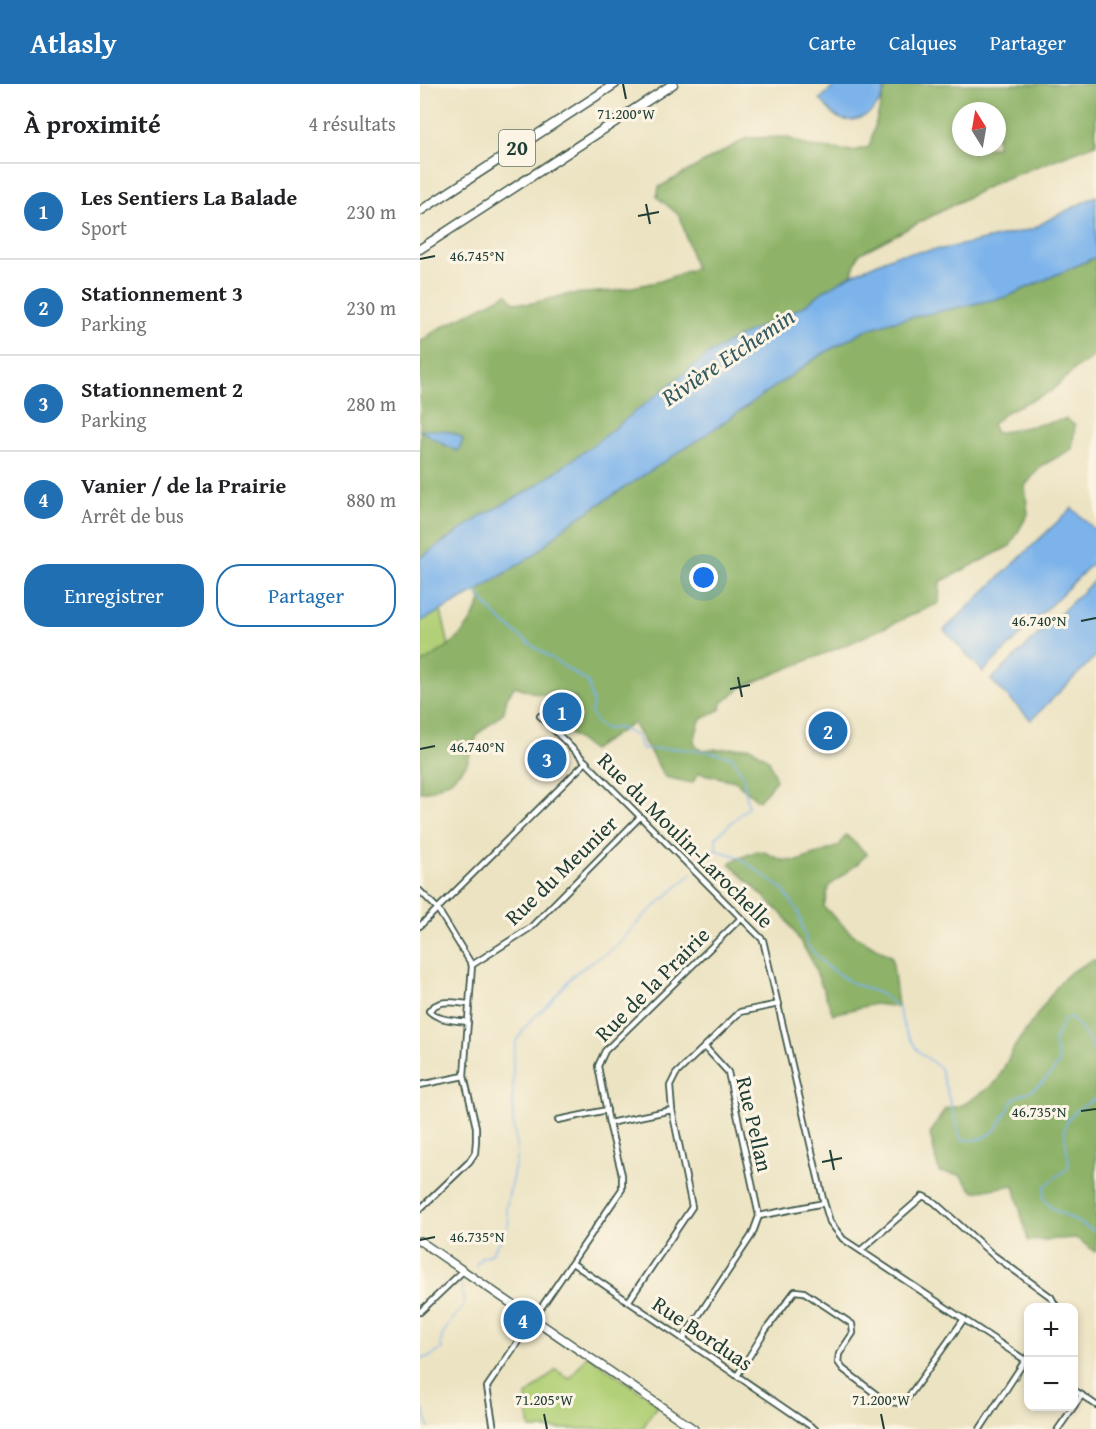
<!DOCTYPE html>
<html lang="fr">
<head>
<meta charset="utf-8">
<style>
	:root { --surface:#fff; --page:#f2f2f2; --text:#202124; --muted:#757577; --line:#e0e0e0; --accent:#1f6fb2 }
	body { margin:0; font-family:"Gentium Book Plus",serif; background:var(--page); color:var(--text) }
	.controls { position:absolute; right:18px; bottom:18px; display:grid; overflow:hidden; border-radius:12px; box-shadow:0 3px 9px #0003 }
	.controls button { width:54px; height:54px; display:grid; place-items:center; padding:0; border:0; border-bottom:2px solid var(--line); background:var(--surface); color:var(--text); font:30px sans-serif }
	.compass { position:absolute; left:532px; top:18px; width:54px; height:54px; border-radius:50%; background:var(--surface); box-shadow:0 3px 9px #0003; rotate:349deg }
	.you { position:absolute; left:284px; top:494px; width:21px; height:21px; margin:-15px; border:4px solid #fff; border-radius:50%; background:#1a73e8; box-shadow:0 0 0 9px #1a73e833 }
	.badge { display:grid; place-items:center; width:39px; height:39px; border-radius:50%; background:var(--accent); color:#fff; font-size:20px; font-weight:700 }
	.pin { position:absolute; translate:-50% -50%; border:3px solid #fff; box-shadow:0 2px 6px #0006 }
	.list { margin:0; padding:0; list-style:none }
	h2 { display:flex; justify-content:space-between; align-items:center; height:78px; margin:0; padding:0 24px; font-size:26px }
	h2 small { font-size:20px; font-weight:400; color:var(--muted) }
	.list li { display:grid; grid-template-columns:39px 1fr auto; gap:18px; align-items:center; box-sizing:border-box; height:96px; padding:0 24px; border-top:2px solid var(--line) }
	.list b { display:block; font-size:22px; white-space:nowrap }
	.list p { margin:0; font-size:20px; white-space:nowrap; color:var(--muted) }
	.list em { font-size:20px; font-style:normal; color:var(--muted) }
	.actions { display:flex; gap:12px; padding:18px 24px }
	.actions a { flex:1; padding:14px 0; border:2px solid var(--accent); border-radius:24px; text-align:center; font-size:21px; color:var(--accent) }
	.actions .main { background:var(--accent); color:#fff }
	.map { position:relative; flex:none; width:676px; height:1345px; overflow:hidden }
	header { display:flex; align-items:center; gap:36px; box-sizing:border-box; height:84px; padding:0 30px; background:var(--accent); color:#fff }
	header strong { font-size:28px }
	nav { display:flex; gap:33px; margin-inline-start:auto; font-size:21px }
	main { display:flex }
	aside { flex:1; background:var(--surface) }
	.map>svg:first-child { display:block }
	.green { fill:#b2d077; stroke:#688656; stroke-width:1.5 }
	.forest { fill:#8db268; stroke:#56784e; stroke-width:1.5; fill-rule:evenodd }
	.water { fill:#7bb3eb; stroke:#4d7890; stroke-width:1.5 }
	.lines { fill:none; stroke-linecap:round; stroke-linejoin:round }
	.stream { stroke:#7bb3eb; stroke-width:1.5 }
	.street-casing { stroke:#3e5649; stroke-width:8 }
	.secondary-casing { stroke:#3e5649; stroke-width:10 }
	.highway-casing { stroke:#3e5649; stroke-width:11 }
	.street { stroke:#fff; stroke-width:4.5 }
	.secondary { stroke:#fff; stroke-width:7 }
	.highway { stroke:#fff; stroke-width:8 }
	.ticks { fill:none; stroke:#1f3d34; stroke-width:2 }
	.labels { text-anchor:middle; stroke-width:6; stroke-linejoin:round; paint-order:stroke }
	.shield { fill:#fcf5e5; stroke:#617469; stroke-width:1.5 }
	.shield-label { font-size:21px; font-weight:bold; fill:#1f3d34 }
	.street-label { font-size:22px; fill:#1f3d34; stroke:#fcf5e5 }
	.water-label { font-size:24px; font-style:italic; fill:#365a62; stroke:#fcf5e5 }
	.ticks-label { font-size:15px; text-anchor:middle; fill:#1f3d34; stroke:#fcf5e5; stroke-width:6; stroke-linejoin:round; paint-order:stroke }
</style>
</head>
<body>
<header>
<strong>Atlasly</strong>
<nav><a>Carte</a><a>Calques</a><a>Partager</a></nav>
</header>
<main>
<aside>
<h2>À proximité<small>4 résultats</small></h2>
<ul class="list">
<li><span class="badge">1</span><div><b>Les Sentiers La Balade</b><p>Sport</p></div><em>230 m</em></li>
<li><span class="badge">2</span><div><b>Stationnement 3</b><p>Parking</p></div><em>230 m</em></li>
<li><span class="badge">3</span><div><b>Stationnement 2</b><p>Parking</p></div><em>280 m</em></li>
<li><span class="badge">4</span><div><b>Vanier / de la Prairie</b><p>Arrêt de bus</p></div><em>880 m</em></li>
</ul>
<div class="actions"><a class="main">Enregistrer</a><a>Partager</a></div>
</aside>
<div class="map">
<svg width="676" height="1345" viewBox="0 0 676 1345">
	<rect width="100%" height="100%" fill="#fcf5e5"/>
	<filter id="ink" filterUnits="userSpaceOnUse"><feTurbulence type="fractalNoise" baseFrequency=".0167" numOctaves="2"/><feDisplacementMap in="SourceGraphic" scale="12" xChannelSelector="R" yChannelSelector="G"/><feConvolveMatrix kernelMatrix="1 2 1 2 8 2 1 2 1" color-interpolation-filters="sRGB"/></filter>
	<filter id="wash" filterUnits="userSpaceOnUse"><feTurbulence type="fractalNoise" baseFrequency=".008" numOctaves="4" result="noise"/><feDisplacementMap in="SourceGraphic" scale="24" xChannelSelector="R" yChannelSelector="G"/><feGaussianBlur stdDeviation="1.35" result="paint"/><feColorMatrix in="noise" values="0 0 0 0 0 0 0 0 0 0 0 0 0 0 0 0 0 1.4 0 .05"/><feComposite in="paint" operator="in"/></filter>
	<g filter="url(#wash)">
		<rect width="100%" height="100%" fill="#ece3c2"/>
		<!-- green -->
		<g class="green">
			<polygon points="15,500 32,575 0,660 0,508"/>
			<polygon points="167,1271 238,1320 222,1345 110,1345 106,1312 136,1286 150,1295"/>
		</g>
		<!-- forest -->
		<g class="forest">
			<path d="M 464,0 L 676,0 L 676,60 L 579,97 L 439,170 L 431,191 L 402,208 L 386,221 L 353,237 L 108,407 L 63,431 L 0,474 L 0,347 C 14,352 23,362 38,367 L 43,356 L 36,350 L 0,346 L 0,258 L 18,245 L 87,210 L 94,218 L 108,220 L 150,210 L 194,207 L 241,197 L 275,184 L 260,132 L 237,113 L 239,103 L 327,54 L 366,53 L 391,63 L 433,67 L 449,63 L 465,5 ZM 541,27 L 577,27 L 577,63 L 541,63 Z"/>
			<path d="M 676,173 L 676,271 L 655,285 L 631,307 L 588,327 L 572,340 L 576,349 L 646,335 L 655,341 L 652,365 L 621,382 L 605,402 L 608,430 L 590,462 L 520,498 L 519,519 L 428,560 L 322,603 L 302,619 L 301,625 L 280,636 L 274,657 L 277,664 L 282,666 L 330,663 L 349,676 L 356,696 L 339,717 L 315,697 L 279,689 L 272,699 L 245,693 L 213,639 L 172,666 L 149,649 L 156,614 L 117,610 L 95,602 L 87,613 L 84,628 L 58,650 L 46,681 L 31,696 L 12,706 L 0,708 L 0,580 C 32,561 46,553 61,517 L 57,507 L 114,471 L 147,441 L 281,354 L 399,272 L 443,247 L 470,238 L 586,213 Z"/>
			<polygon points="426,751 447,770 436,781 409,802 404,823 432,850 472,873 478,923 455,920 413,930 391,875 365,833 310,780 312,777 337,767 344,768 362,776 378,777 419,762"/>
			<polygon points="672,876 676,876 676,1168 656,1154 608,1157 594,1101 554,1108 540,1091 519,1088 510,1050 525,1025 543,1021 566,1006 577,997 595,962 640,898 651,888"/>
		</g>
		<!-- water -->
		<g class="water">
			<path d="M 417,0 L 464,0 C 467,22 437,45 417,33 C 410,29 405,20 400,15 Z"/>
			<polygon points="676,112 676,173 586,213 470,238 443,247 399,272 281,354 147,441 114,471 57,507 0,538 0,474 63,431 108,407 169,364 290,269 318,253 386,221 402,208 431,191 476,171 528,164 613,145 628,136"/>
			<path d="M 0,346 C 15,346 31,345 43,355 L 38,367 C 24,362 12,353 0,346 Z"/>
			<polygon points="652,424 676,447 676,476 563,588 524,546"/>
			<polygon points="676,495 676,572 611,636 571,596"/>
		</g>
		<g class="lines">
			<!-- stream -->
			<g class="stream">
				<path d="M 56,507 C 81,546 129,572 168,598 L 173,620 L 171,629 L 177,640 L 187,645 L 199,644 L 217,652 L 222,666 C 255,663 281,665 312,673 L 323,691 L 328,723 L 296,753 L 296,766 L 319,773 L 362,805 L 378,827 L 388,862 L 406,882 L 432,899 L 461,910 L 478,923 L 485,946 L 498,967 L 520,984 L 541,1055 C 574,1061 581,1039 594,1014 C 615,1006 626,998 639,979 L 634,958 L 643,936 L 651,933 L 664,949 L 676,971"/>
				<polyline points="277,785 296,766"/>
				<path d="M 676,1014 C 665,1021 647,1029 645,1044 C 643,1053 649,1071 649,1083 L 625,1102 L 624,1115 L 632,1124 L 676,1148"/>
				<polyline points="56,1181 62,1173 71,1170 83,1153 89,1138 86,1125 97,1071 93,1036 93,975 96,957 110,937 128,921 154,890 195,863 224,832 273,789"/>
				<path d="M 0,1275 L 12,1272 L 22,1265 C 16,1251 36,1232 44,1221 L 41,1201"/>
				<polyline points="0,1325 4,1326 9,1345"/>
			</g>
		</g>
	</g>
	<g filter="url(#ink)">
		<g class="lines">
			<!-- street casing -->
			<g class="street-casing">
				<g id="street">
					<polyline points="120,632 343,856 403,1115 410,1138 423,1155 608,1278"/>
					<polyline points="0,807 17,824 52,881 44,992 56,1043 56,1057 55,1069 49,1078 0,1125"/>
					<polyline points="0,842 166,678"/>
					<polyline points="52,881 110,844 220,733"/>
					<path d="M 48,938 C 35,936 19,937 9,927 C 19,914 35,919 49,920"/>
					<polyline points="0,1001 44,992"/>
					<polyline points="138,1036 187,1026"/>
					<polyline points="189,1039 252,1026"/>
					<polyline points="339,1132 404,1119"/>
					<polyline points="441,1166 503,1112 514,1118 572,1170 631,1213 637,1224"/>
					<polyline points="152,1179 395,1345"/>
					<polyline points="208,1218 272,1123 252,1026 250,1002 256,990 320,928 359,920"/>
					<polyline points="0,1228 43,1187"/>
					<polyline points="263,1255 332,1151 339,1132 308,988 285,963"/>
					<polyline points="317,1292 345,1247 375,1207 384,1208 432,1240 433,1249 419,1270 418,1278 423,1285 466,1318 484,1319 544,1235"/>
					<polyline points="654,1306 676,1321"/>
					<polyline points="74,1345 67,1303 202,1105 202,1091 189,1039 178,982 185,967 321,834"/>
					<polyline points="560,1345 608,1272"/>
					<polyline points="638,1345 662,1311"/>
				</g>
			</g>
			<!-- secondary casing -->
			<g class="secondary-casing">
				<polyline id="secondary" points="0,1157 274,1345"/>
			</g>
			<!-- highway casing -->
			<g class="highway-casing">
				<g id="highway">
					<polyline points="0,127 195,0"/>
					<polyline points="0,165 253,0"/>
				</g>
			</g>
			<!-- street -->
			<use href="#street" class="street"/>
			<!-- secondary -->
			<use href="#secondary" class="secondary"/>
			<!-- highway -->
			<use href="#highway" class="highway"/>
		</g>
	</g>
	<!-- ticks -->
	<path class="ticks" d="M 203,0 L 206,15M 226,120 L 230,140M 218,132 L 239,128M 0,175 L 15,172M 661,537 L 676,534M 318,593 L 322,613M 310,605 L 330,601M 0,665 L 15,662M 661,1027 L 676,1025M 410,1066 L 414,1086M 402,1078 L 422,1074M 0,1156 L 15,1153M 124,1330 L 127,1345M 461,1330 L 464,1345"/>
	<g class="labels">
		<!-- shield labels -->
		<rect class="shield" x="79" y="46" width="36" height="36" rx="4.5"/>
		<g class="shield-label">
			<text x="97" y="71">20</text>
		</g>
		<!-- street labels -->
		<g class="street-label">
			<text transform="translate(266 756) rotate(45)" y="8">Rue du Moulin-Larochelle</text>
			<text transform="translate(141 786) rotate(-44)" y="8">Rue du Meunier</text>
			<text transform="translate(232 900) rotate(-45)" y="8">Rue de la Prairie</text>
			<text transform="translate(335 1040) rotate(77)" y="8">Rue Pellan</text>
			<text transform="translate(283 1249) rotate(34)" y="8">Rue Borduas</text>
		</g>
		<!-- water labels -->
		<g class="water-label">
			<text transform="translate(308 273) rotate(-34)" y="8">Rivière Etchemin</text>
		</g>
	</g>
	<g class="ticks-label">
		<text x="206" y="35">71.200°W</text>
		<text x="57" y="177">46.745°N</text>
		<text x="619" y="542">46.740°N</text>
		<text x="57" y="668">46.740°N</text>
		<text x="619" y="1033">46.735°N</text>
		<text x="57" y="1158">46.735°N</text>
		<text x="124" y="1321">71.205°W</text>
		<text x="461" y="1321">71.200°W</text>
	</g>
</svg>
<div class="controls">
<button>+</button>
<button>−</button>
</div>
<svg class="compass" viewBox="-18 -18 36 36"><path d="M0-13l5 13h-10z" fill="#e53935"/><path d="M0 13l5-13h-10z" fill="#757577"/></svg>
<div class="you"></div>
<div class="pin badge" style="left:142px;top:628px">1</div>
<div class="pin badge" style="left:408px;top:647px">2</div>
<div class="pin badge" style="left:127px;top:675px">3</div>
<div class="pin badge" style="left:103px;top:1236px">4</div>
</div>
</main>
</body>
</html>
